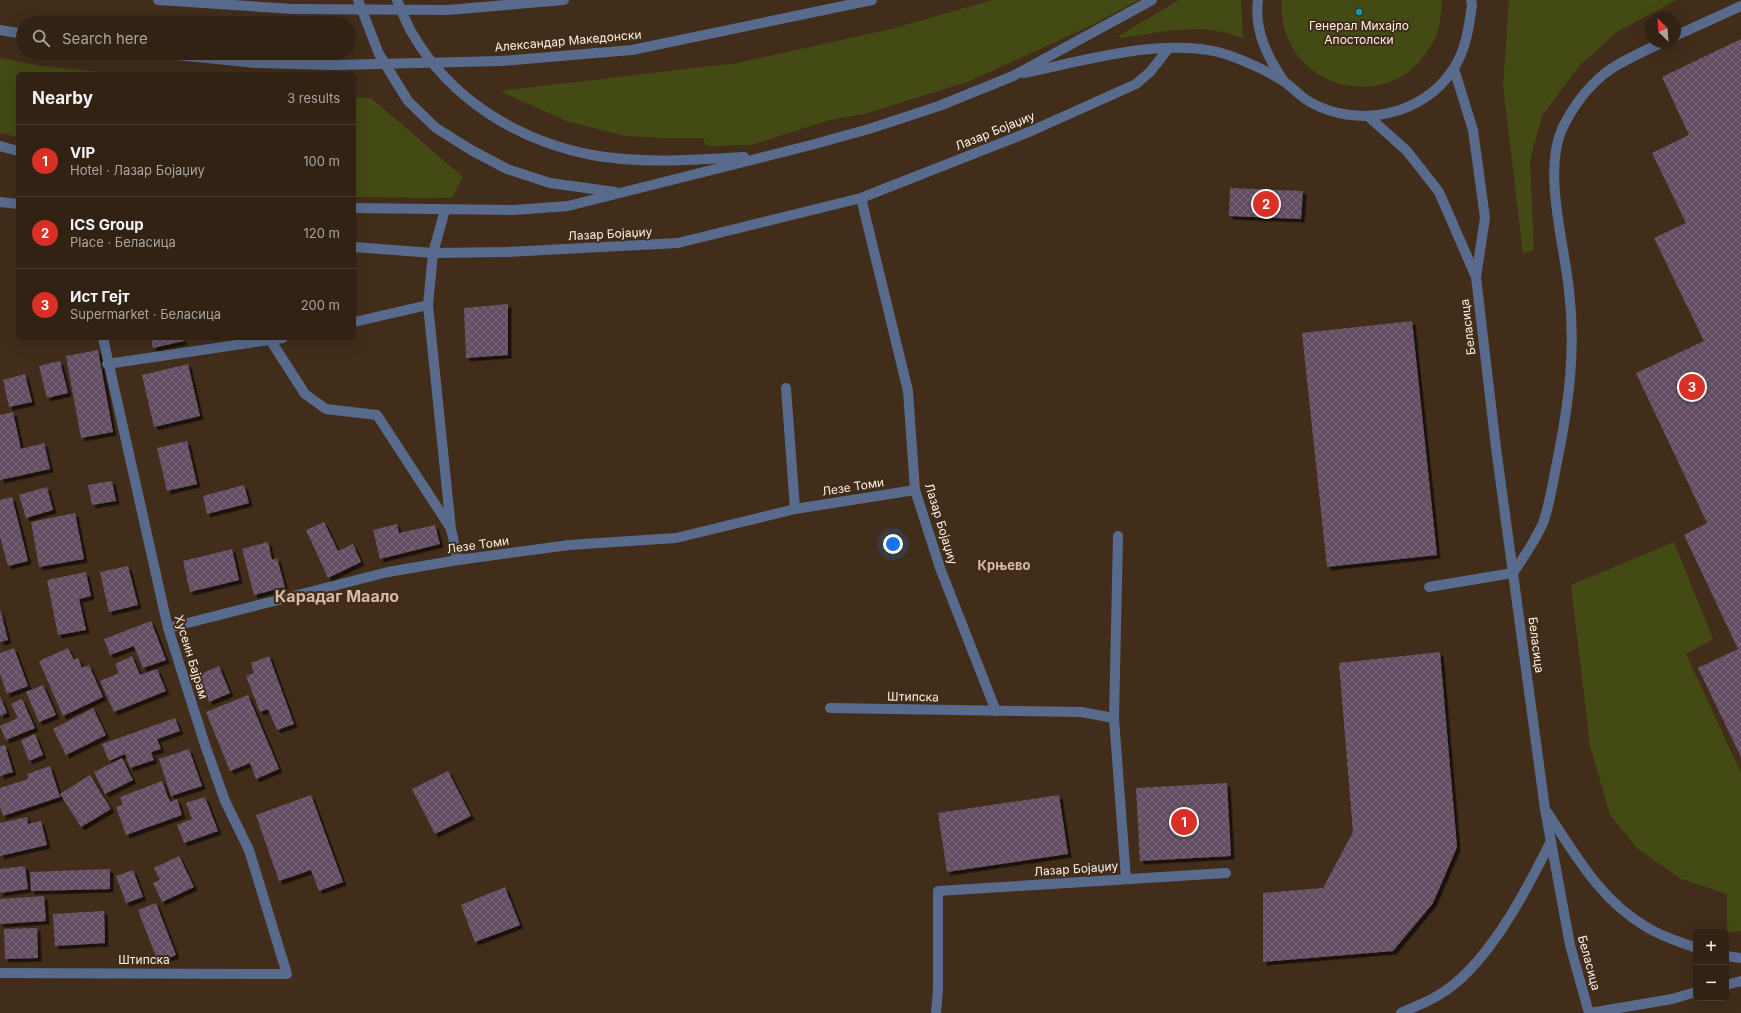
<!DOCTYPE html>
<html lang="en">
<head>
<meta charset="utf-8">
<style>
	:root { --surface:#312214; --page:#392a1d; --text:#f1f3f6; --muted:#a8a4a0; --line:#4c3f34; --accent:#d93025 }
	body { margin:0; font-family:Inter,sans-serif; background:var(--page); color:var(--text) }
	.controls { position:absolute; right:12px; bottom:12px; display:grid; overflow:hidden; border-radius:6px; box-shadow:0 4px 16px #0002 }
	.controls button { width:36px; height:36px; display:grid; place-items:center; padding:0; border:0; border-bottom:1px solid var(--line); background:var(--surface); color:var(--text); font:20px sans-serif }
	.compass { position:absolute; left:1645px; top:12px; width:36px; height:36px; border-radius:50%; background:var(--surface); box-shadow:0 4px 16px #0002; rotate:335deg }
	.you { position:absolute; left:893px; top:544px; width:14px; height:14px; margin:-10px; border:3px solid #fff; border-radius:50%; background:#1a73e8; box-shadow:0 0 0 6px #1a73e833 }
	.badge { display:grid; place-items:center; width:26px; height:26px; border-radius:50%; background:var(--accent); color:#fff; font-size:13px; font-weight:700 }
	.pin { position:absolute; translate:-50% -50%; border:2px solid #fff; box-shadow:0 1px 4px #0006 }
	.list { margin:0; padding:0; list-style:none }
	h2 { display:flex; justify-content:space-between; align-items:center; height:52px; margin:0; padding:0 16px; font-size:17px }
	h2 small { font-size:13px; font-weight:400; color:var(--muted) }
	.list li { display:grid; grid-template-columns:26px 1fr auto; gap:12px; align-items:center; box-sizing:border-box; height:72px; padding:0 16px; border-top:1px solid var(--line) }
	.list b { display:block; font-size:15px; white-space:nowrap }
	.list p { margin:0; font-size:13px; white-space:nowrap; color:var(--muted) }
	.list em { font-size:13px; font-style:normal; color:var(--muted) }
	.icon { flex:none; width:22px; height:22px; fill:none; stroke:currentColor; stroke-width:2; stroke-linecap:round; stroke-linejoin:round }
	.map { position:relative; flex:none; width:1741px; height:1013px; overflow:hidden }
	.search { position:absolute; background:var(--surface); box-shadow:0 4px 16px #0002; left:16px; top:16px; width:340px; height:44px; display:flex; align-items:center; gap:10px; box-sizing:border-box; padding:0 14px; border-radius:22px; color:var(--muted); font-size:15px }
	.panel { position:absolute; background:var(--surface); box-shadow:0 4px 16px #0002; left:16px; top:72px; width:340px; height:268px; border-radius:6px }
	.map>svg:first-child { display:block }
	.grass { fill:#434a14 }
	.building { fill:url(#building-cross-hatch); filter:url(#shadow) }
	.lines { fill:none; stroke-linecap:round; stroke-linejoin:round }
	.minor { stroke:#586b8d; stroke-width:10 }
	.minor-bridge { stroke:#586b8d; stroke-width:10 }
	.culture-dot { fill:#0f9aa8; stroke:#412d1a; stroke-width:1.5 }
	.labels { text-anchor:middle; stroke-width:4; stroke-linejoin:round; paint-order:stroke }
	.poi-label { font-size:12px; fill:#fff1e6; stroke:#412d1a }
	.street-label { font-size:12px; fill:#fff1e6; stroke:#412d1a }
	.neighbourhood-label { font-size:13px; font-weight:bold; fill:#d5bca6; stroke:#412d1a }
	.district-label { font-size:16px; font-weight:bold; fill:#d5bca6; stroke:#412d1a }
</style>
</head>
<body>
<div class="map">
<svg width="1741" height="1013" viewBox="0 0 1741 1013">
	<defs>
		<pattern id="building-cross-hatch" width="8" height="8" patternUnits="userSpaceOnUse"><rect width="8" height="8" fill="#624e63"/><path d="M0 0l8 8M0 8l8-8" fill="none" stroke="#7a6879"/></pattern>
		<filter id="shadow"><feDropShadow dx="3.5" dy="3.5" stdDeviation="0" flood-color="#0009"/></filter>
	</defs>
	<rect width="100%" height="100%" fill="#412d1a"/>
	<!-- grass -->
	<g class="grass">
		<polygon points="992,0 1139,0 1090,26 970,81 868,113 826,121 752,145 706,146 703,138 664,138 625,136 566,121 500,91 737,63 891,29"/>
		<path d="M 1179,0 L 1241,0 L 1243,38 C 1198,22 1165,32 1121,38 L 1118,36 Z"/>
		<path d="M 1282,0 L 1441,0 L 1442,4 C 1441,13 1440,24 1437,34 C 1436,39 1431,45 1428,50 C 1392,109 1301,94 1284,27 C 1282,17 1281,10 1282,0 Z"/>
		<polygon points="1509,0 1677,0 1617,32 1579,66 1542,116 1530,160 1534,249 1523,254 1503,86"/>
		<polygon points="0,58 41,66 119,74 18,74 18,137 0,133"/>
		<polygon points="354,97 371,98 463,177 452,198 354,197"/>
		<polygon points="1674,542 1713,639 1686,654 1741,773 1741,931 1727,932 1727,894 1681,879 1638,849 1610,815 1590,746 1571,585"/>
	</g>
	<!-- building -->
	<g class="building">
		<polygon points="1741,39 1741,757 1698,668 1738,649 1684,535 1707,523 1636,373 1704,341 1654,238 1686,223 1652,153 1689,135 1662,77"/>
		<polygon points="1230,188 1303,191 1301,219 1229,216"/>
		<polygon points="508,304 508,355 466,358 464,308"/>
		<polygon points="1412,321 1437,555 1327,567 1302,333"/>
		<polygon points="151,338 183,338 184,341 153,348"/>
		<polygon points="98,350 113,432 81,438 66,356"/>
		<polygon points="60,361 68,393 47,398 39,366"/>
		<polygon points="188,364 200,416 154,427 142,375"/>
		<polygon points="25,374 32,402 9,407 3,380"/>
		<polygon points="13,412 21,449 44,443 50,469 0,480 0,415"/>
		<polygon points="187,441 197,484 167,491 157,448"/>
		<polygon points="112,481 116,501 92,505 88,485"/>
		<polygon points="244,485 249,503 207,514 203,496"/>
		<polygon points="47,487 53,510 26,518 19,495"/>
		<polygon points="12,497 28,561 8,566 0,537 0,500"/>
		<polygon points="75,513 84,559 39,567 31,522"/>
		<polygon points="324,522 338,551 353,544 361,562 328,578 306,530"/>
		<polygon points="397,524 399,533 435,525 440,544 380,559 373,530"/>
		<polygon points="268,542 272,560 277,558 285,587 254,595 242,549"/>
		<polygon points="232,549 239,580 190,592 183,561"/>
		<polygon points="128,566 138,605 109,612 100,572"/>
		<polygon points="86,572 91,596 79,599 86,630 58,635 47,580"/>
		<polygon points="0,609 8,640 0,642"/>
		<polygon points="151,621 166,660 143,668 134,646 110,655 104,639"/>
		<polygon points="14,648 28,686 7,694 0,674 0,653"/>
		<polygon points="68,648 74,660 78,658 82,668 89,665 103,697 63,716 39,661"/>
		<polygon points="1440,652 1457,847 1433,903 1393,951 1263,962 1263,893 1323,888 1353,832 1339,663"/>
		<polygon points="132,656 140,675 157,669 166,691 114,712 100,681 119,673 115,664"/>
		<polygon points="269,656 294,724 277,730 268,709 260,712 246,676 254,673 251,663"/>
		<polygon points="219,666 230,693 209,702 198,675"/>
		<polygon points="43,685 56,715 39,722 26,692"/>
		<polygon points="248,695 279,769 256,779 250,763 230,771 206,712"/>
		<polygon points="0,696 7,713 0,716"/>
		<polygon points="22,699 35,728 6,740 0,726 18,718 11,704"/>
		<polygon points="93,708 106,735 66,755 53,729"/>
		<polygon points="175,718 180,731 157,739 161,749 151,752 154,760 130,768 125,754 109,761 102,744"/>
		<polygon points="35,734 43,755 29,761 21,740"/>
		<polygon points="5,745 13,772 0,776 0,746"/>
		<polygon points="189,749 202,786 171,796 159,759"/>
		<polygon points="122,758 133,780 105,794 94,772"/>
		<polygon points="50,766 60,797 3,816 0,806 0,788 28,779 27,774"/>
		<polygon points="448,771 471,816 435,834 412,789"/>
		<polygon points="90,775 111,809 81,827 60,794"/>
		<polygon points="162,781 170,802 177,799 182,815 126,835 116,807 123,805 120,797"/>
		<polygon points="1227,783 1231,856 1140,861 1136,788"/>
		<polygon points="311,795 343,882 319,891 311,870 279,881 256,815"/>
		<polygon points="1059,795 1068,854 947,872 938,813"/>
		<polygon points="205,797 218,831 184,843 177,825 192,819 186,803"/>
		<polygon points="27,817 28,824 41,821 47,845 0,856 0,823"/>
		<polygon points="179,856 194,887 162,902 153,883 160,880 154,868"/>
		<polygon points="25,866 28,889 0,893 0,869"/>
		<polygon points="110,869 110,889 31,891 30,872"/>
		<polygon points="133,870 143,897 126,903 116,876"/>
		<polygon points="505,887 520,925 475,942 461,905"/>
		<polygon points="44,896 46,921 0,924 0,899"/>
		<polygon points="156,903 176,955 158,962 138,910"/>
		<polygon points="104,911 105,943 55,946 53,914"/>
		<polygon points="37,928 38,958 5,959 4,929"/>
	</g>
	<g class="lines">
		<!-- minor -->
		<g class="minor">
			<polyline points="158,0 293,9"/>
			<polyline points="358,0 379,54 408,101 436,128 471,150 507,169 550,183 615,192"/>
			<path d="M 397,0 C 402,11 406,23 412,33 C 450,99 518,141 592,155 C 641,164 694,160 744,157"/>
			<path d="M 1258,0 C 1254,30 1267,56 1283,80"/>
			<polyline points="447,10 564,0"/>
			<polyline points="0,30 23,34"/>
			<polyline points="1675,36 1741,6"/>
			<polyline points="156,53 256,63 335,65"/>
			<polyline points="501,61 632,50 872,0"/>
			<polyline points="1454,69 1473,130 1485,218 1476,277 1496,448 1545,809 1570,945 1589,1013"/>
			<path d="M 1024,73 C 1084,61 1158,38 1218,52 C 1237,57 1271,72 1286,83 C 1294,89 1301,97 1310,102 C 1357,129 1424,116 1454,68 C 1466,49 1469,27 1472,5 L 1471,0"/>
			<polyline points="1369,117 1407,151 1439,192 1476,277"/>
			<polyline points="0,146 18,151"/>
			<polyline points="861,198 908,391 915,490 940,568 996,711"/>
			<polyline points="0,202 18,204"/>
			<polyline points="354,208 514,210 568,206 811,145 869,129 939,106 1013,76 1152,0"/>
			<polyline points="445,210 433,253 428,305 451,529 458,560"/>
			<polyline points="354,247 433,253 506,252 678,243 861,198 1029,132 1136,84 1150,72 1168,49"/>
			<polyline points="354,322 428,305"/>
			<polyline points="271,341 305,394 326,409 377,415 450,527"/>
			<polyline points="107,364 283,338"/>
			<polyline points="786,388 795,509"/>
			<polyline points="1118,536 1114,718 1126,879"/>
			<path d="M 1429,587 L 1513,573 C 1524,557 1535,541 1543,523 C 1550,504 1553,481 1557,462 C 1569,403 1576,349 1569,290 C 1564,243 1543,172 1562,129 C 1572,108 1587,88 1604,74 C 1618,62 1647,50 1663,42"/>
			<polyline points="168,628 388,572 458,560 569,545 676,538 795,509 915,490"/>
			<polyline points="830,708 1081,712 1114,718"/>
			<path d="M 1547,812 C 1576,856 1601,901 1648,928 C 1663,937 1680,942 1696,948"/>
			<polyline points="1726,956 1741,958"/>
			<polyline points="0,973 287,974 249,850 225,801 205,745 168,628 103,338"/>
			<polyline points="1726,985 1741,981"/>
			<polyline points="936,1013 938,989 938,891 1226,873"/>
			<path d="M 1401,1013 C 1413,1007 1426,1003 1437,996 C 1486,969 1526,891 1550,843"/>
			<polyline points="1590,1013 1672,999 1696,992"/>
		</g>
		<!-- minor-bridge -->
		<g class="minor-bridge">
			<polyline points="293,9 447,10"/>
			<polyline points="335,65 501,61"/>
		</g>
	</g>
	<!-- markers -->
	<circle class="culture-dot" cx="1359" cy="12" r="4"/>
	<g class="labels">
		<!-- poi labels -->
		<g class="poi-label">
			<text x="1359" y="30">Генерал Михајло<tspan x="1359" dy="14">Апостолски</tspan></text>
		</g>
		<!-- street labels -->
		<g class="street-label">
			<text transform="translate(568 41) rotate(-5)" y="4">Александар Македонски</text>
			<text transform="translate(995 131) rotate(-22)" y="4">Лазар Бојаџиу</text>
			<text transform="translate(610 234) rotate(-3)" y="4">Лазар Бојаџиу</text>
			<text transform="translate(1468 327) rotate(-97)" y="4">Беласица</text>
			<text transform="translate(853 487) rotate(-9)" y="4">Лезе Томи</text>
			<text transform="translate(941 524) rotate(73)" y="4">Лазар Бојаџиу</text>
			<text transform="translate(478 545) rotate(-8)" y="4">Лезе Томи</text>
			<text transform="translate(1536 645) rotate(83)" y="4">Беласица</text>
			<text transform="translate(191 657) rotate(73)" y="4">Хусеин Бајрам</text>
			<text transform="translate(913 697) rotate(1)" y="4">Штипска</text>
			<text transform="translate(1076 869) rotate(-4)" y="4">Лазар Бојаџиу</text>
			<text x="144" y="964">Штипска</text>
			<text transform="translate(1589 963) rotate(75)" y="4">Беласица</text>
		</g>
		<!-- neighbourhood labels -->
		<g class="neighbourhood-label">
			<text x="1004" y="570">Крњево</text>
		</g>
		<!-- district labels -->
		<g class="district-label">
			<text x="337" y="602">Карадаг Маало</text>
		</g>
	</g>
</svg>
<div class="controls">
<button>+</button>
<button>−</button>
</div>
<svg class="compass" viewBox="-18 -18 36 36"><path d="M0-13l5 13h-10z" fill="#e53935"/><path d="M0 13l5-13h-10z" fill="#a8a4a0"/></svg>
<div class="you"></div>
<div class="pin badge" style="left:1184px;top:822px">1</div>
<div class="pin badge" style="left:1266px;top:204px">2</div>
<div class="pin badge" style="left:1692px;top:387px">3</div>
<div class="search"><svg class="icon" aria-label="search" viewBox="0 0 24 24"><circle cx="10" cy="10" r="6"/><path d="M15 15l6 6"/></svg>Search here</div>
<section class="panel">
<h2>Nearby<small>3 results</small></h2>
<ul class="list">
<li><span class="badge">1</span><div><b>VIP</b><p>Hotel · Лазар Бојаџиу</p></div><em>100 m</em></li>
<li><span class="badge">2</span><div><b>ICS Group</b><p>Place · Беласица</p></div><em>120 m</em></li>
<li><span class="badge">3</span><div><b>Ист Гејт</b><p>Supermarket · Беласица</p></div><em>200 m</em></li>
</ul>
</section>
</div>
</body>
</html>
